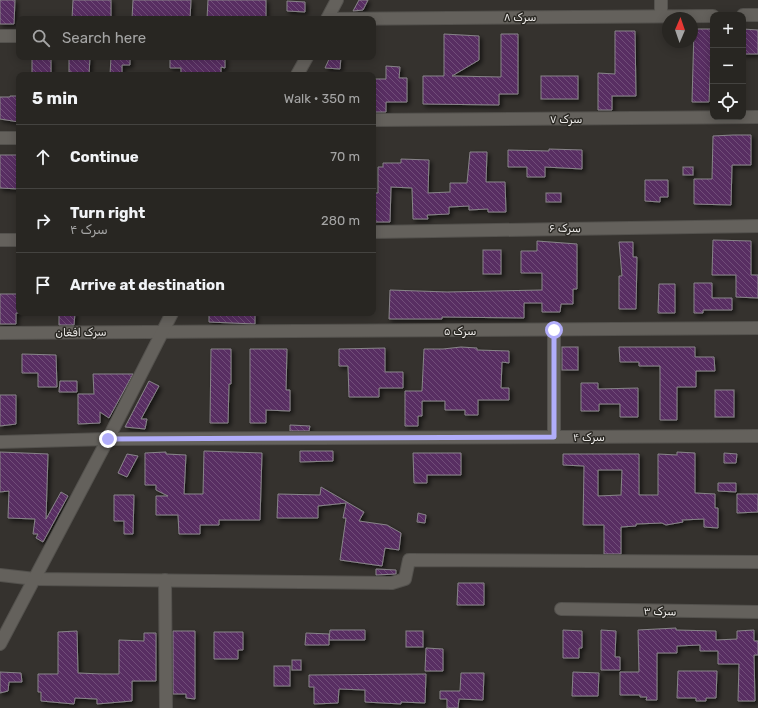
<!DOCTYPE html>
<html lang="en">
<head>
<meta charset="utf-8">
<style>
	:root { --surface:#282622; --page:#302e2a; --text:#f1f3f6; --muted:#a5a5a5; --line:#444340 }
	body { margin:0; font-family:Rubik,"Noto Sans Arabic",sans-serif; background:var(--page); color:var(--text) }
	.controls { position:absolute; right:12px; top:12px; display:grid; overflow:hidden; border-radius:8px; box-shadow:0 2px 10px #0003 }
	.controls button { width:36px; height:36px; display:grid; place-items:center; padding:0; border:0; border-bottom:1px solid var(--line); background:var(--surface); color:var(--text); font:20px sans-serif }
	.compass { position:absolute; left:662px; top:12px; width:36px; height:36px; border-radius:50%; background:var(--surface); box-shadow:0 2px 10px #0003; rotate:2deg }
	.stop { position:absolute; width:12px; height:12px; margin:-9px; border:3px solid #b1adfa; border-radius:50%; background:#fff }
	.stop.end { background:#b1adfa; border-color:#fff; box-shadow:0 1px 4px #0008 }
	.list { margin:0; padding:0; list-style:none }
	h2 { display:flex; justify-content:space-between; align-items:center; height:52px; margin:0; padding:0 16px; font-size:17px }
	h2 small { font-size:13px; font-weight:400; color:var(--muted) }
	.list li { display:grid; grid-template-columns:26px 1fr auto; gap:12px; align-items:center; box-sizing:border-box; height:64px; padding:0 16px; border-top:1px solid var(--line) }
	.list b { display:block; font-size:15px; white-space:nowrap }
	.list p { margin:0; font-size:13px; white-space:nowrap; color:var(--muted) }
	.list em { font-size:13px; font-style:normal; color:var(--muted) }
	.icon { flex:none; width:22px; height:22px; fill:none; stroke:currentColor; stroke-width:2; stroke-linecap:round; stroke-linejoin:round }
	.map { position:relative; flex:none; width:758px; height:708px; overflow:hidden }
	.search { position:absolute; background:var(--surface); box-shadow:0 2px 10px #0003; left:16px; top:16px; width:360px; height:44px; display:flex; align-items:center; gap:10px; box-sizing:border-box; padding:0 14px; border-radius:8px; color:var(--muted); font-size:15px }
	.panel { position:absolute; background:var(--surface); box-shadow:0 2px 10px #0003; left:16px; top:72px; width:360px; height:244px; border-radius:8px }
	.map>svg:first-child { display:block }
	.building { fill:url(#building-back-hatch); stroke:#878488; fill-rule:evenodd; filter:url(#shadow) }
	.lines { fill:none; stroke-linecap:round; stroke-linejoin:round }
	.minor-casing { stroke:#53514d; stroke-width:14 }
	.minor { stroke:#64615c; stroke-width:12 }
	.route { stroke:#b1adfa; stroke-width:5 }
	.labels { text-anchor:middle; stroke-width:3; stroke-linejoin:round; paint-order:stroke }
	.street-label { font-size:11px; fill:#eeecea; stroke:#2b2924 }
</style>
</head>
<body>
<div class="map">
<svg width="758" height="708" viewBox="0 0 758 708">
	<defs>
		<pattern id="building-back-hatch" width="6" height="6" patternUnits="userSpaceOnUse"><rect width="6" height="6" fill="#592f62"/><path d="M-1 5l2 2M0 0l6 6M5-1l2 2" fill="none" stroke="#714d79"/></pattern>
		<filter id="shadow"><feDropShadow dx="2.5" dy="2.5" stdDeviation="2" flood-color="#0009"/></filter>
	</defs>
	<rect width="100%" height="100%" fill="#35322e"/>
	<!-- building -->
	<g class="building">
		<polygon points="0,0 15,0 14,24 0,24"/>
		<polygon points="73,0 111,0 111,19 72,19"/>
		<polygon points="133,0 191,0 190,19 132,19"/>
		<polygon points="208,0 266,0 266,19 207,19"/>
		<polygon points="359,0 368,0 363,10 353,11"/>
		<polygon points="287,1 305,2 305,12 287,11"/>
		<polygon points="694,29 712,29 709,102 692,102"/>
		<polygon points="743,29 758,30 758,54 743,54"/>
		<polygon points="615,31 635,31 636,96 612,96 612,110 598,110 598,73 615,74"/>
		<polygon points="444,34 479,36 479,60 452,76 501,77 501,34 518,34 518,94 499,94 499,105 423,104 423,76 444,76"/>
		<polygon points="69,57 90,57 89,75 71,75 71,72 69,72"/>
		<polygon points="111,57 130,57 130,65 122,65 122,75 110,75"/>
		<polygon points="170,57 225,57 225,68 221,67 221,75 181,75 181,68 170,68"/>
		<polygon points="330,57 341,57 340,69 325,68"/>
		<rect x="32" y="59" width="19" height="16"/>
		<polygon points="386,66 400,67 399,78 407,78 407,102 386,102 386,112 373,112 373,79 386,79"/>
		<rect x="541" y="76" width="37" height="23"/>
		<polygon points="10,96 19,96 19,122 0,119 0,97 10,97"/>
		<polygon points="733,135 751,135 751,165 732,165 731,205 694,204 694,179 712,179 713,136"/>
		<polygon points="549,149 582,150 582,169 545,167 545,177 527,177 527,167 508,167 508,150 549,151"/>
		<polygon points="470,152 487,152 486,182 505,182 506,212 488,212 488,209 469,210 469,206 449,207 449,214 427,215 428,219 413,219 412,188 391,187 390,222 373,222 374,193 378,193 378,167 383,167 383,163 401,163 401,159 429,160 428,193 450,192 450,183 467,183"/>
		<polygon points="0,155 19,155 19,189 0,188"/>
		<rect x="683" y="167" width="10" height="8"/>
		<polygon points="645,180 668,180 668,197 660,197 660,202 645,201"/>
		<rect x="546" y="193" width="15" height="9"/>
		<polygon points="713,240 751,241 751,275 758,275 758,298 736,297 736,275 712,275"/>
		<polygon points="537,241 577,244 577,289 573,289 573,304 561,304 560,312 542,312 542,303 524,303 524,318 442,317 442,319 389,319 390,290 447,292 542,290 542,273 521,273 521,251 537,251"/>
		<polygon points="619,242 633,242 633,257 637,257 636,309 619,309 619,276 622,276"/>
		<rect x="483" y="250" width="18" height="24"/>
		<polygon points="694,283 712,283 712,298 732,298 732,310 703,310 703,313 694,313"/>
		<polygon points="659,284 675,284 675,313 658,313"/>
		<polygon points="0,294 19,294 19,313 16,313 16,324 0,324"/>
		<polygon points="59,313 75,313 74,325 59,325"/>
		<polygon points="209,313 255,313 255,324 209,322"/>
		<polygon points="461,347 477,348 477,350 509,351 509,363 502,362 501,388 509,388 509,400 478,400 478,415 465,415 465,410 445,410 445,401 422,401 422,416 418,416 418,426 405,426 405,391 422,391 424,349 443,349"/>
		<rect x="562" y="347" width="16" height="23"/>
		<polygon points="619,347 695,347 695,357 714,357 715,371 696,371 696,387 677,387 677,420 660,420 660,366 639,366 639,362 620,362"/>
		<polygon points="385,348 385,372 403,372 403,388 379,388 379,397 349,397 348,366 339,366 339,349"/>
		<polygon points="211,349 231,349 231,384 229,384 228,423 210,423"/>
		<polygon points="250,349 287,349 286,390 290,390 290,411 266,410 266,423 250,423"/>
		<polygon points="22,354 56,355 57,387 38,387 38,373 22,373"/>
		<polygon points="93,374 133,374 109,418 100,412 100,423 78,424 78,394 94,394"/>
		<polygon points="60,381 77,381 77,392 59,392"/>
		<polygon points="149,381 159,386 141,419 147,419 145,429 125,427"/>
		<polygon points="581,383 598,383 598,389 638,388 638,417 620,417 620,404 599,404 599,411 581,411"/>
		<rect x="715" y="390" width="19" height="27"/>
		<polygon points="0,395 16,395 16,424 0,426"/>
		<polygon points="290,425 310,426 309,431 290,431"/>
		<polygon points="204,451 262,453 260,520 219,520 219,525 200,525 200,534 179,534 178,515 156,515 156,496 168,496 156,490 156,485 145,485 145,453 166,452 166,454 186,455 184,494 203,494"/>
		<polygon points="300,451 333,451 333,461 300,462"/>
		<polygon points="0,452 48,454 46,519 61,492 68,496 43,542 36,538 38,534 33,534 35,519 8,518 9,491 0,492"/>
		<path d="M 677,452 L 695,453 L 695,493 L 715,494 L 715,508 L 718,508 L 718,528 L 704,527 L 704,519 L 682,520 L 683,522 L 666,525 L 662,523 L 636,524 L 636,526 L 621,527 L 621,554 L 604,554 L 604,525 L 583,525 L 584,466 L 563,465 L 563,454 L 639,454 L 639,495 L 658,495 L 658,454 L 677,455 ZM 598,470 L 622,470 L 621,495 L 598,496 Z"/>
		<polygon points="413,453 461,453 461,475 427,475 427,483 414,483"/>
		<polygon points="724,453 737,454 736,463 724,463"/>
		<polygon points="127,454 138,456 127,477 118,473"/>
		<polygon points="718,483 736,483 736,492 718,491"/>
		<polygon points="321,487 364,512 359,521 387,525 401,533 399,550 385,548 382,566 340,560 346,518 343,518 346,503 318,506 318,518 277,518 278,494 320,495"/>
		<polygon points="737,494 758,494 758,512 737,513"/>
		<polygon points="114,495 134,495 133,534 124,534 124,521 114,521"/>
		<polygon points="418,513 426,515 425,523 417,522"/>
		<polygon points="376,569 396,570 396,574 376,575"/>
		<polygon points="458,583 484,583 484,605 457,605"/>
		<polygon points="676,628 676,630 716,631 716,640 737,639 737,631 754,630 754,641 758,641 758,655 754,655 755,701 738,701 739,664 718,664 718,651 700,651 700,645 677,646 677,653 657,653 657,700 646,700 647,697 640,697 640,695 620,695 620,672 639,672 638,630"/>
		<polygon points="330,630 365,630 365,640 329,640"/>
		<polygon points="563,630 582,631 582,648 579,648 579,658 563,658"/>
		<polygon points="601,630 616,631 615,657 620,657 620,670 601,670"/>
		<polygon points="77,631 78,673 102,674 119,674 119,640 144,641 144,633 156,633 156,681 132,681 132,701 97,704 97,699 75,698 74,704 41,701 41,692 38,692 38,674 58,674 58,632"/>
		<polygon points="173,631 195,631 195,699 186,698 186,694 173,694"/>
		<rect x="406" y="631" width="17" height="16"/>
		<polygon points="214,632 243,632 243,650 238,650 238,659 214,659"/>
		<polygon points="306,633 329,634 329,645 305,645"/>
		<polygon points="426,648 443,649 443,671 425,671"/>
		<rect x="292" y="660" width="9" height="10"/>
		<rect x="274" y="666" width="16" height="20"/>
		<polygon points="678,671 717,671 716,698 706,698 706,701 696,701 696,698 677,698"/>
		<polygon points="0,672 21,673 22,682 9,682 8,691 0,693"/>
		<polygon points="573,672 599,673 598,696 572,696"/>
		<polygon points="461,673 484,673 483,700 459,699 458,708 447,708 447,699 440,699 440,691 460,691"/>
		<polygon points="426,674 425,703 401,702 401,704 365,702 365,690 339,689 338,703 314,704 314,687 309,687 309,675"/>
	</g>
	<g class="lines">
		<!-- minor casing -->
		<g class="minor-casing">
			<g id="minor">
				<polyline points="661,0 661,16"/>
				<polyline points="743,15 758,15"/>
				<polyline points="327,19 713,16"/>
				<polyline points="327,19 337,0"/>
				<polyline points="0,36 19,36"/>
				<polyline points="297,75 307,57"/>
				<polyline points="373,120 758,117"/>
				<polyline points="0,138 19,138"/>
				<path d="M 373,232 C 501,229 630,229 758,226"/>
				<polyline points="0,240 19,240"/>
				<polyline points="0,333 758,328"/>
				<polyline points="554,437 554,330"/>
				<polyline points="0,442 108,439 758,436"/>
				<polyline points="0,575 35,579 392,583 405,579 409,560 758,562"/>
				<polyline points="165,580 166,708"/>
				<polyline points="561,609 758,612"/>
				<polyline points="0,644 108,439 172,313"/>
			</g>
		</g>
		<!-- minor -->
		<use href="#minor" class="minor"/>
	</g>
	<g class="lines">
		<!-- route -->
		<polyline class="route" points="108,439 554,437 554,330"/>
	</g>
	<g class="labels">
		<!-- street labels -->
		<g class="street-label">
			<text x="520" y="21">سرک ۸</text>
			<text x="566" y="123">سرک ۷</text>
			<text transform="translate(565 228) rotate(1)" y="4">سرک ۶</text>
			<text x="460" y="335">سرک ۵</text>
			<text transform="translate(81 332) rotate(-1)" y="4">سرک افغان</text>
			<text x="589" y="441">سرک ۴</text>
			<text transform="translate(660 611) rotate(1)" y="4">سرک ۳</text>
		</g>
	</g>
</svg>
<div class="controls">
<button>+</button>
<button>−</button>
<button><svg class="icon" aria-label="locate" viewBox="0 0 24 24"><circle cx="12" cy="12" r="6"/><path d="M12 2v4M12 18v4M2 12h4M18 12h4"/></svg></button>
</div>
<svg class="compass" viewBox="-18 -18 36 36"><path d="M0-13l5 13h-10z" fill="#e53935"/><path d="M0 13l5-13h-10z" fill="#a5a5a5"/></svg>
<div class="stop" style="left:554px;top:330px"></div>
<div class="stop end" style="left:108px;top:439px"></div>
<div class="search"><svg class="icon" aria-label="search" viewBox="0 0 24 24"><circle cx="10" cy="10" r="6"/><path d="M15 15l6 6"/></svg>Search here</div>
<section class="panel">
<h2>5 min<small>Walk · 350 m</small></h2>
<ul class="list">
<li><svg class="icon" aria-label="ahead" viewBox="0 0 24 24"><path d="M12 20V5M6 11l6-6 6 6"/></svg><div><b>Continue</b></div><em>70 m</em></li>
<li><svg class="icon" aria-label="right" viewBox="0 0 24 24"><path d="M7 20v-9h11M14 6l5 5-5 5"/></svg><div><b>Turn right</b><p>سرک ۴</p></div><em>280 m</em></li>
<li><svg class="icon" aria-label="arrive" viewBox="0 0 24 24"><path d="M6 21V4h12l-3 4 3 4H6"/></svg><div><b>Arrive at destination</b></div></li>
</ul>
</section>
</div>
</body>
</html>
